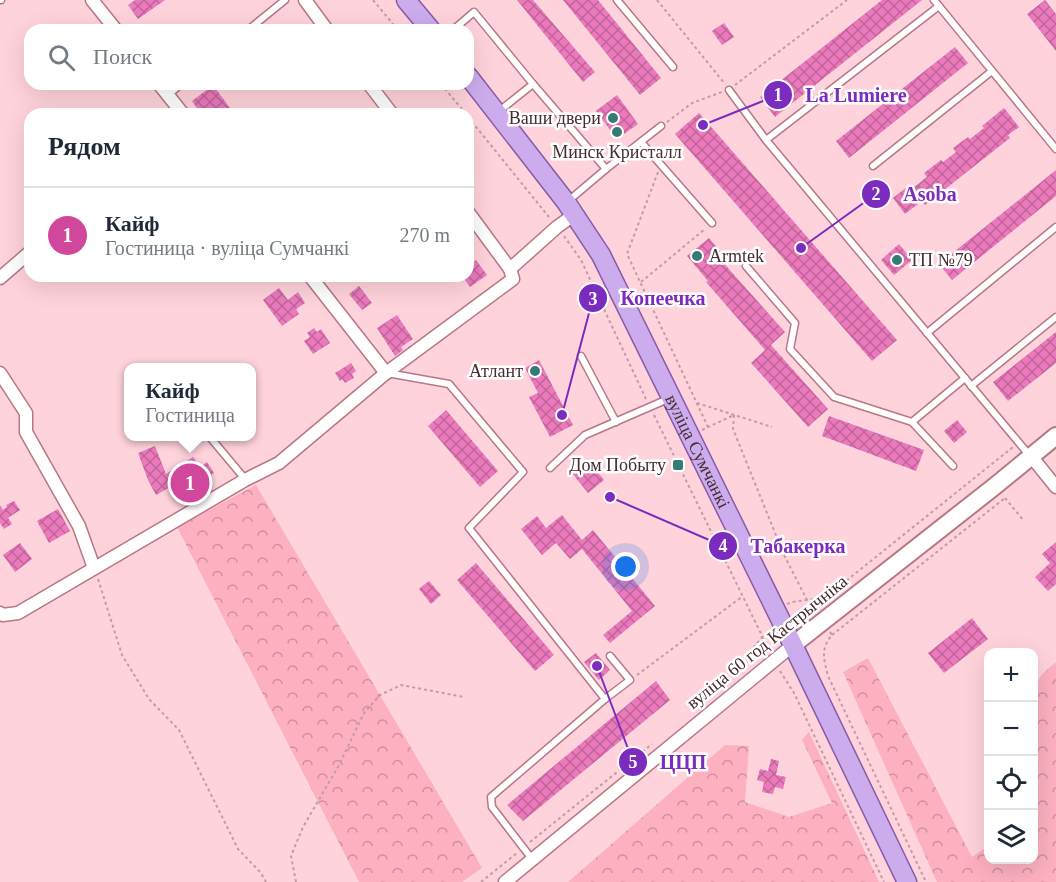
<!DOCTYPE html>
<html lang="ru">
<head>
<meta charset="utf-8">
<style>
	:root { --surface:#fff; --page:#f6f6f7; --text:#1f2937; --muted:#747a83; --line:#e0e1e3; --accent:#ea580c }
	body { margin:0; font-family:"Times New Roman",serif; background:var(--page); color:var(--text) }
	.controls { position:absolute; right:18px; bottom:18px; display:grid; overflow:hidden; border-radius:12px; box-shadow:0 6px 24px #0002 }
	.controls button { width:54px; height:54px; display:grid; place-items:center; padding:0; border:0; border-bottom:2px solid var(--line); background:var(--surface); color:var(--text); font:30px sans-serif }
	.you { position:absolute; left:626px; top:567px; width:21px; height:21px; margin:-15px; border:4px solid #fff; border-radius:50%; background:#1a73e8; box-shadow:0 0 0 9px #1a73e833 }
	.badge { display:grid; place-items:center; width:39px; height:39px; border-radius:50%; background:var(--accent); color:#fff; font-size:20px; font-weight:700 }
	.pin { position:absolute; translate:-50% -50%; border:3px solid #fff; box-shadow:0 2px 6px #0006 }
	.popup { position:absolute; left:124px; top:363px; width:132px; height:78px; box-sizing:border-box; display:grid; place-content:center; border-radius:12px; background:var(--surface); filter:drop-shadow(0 2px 4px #0005); font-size:20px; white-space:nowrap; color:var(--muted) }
	.popup b { font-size:22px; color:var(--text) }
	.popup::after { content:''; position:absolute; left:50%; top:100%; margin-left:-12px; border:12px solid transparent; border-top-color:var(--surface) }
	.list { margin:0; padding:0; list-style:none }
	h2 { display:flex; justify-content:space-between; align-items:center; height:78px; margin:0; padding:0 24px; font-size:26px }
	h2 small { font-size:20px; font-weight:400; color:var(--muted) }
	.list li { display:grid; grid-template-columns:39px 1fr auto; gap:18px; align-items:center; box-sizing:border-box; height:96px; padding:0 24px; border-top:2px solid var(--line) }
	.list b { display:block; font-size:22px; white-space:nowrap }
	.list p { margin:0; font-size:20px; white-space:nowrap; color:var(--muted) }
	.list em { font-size:20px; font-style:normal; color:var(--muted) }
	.icon { flex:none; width:33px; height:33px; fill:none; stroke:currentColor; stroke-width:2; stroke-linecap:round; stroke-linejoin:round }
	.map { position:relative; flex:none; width:1056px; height:882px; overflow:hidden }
	.search { position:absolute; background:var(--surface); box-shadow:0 6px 24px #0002; left:24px; top:24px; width:450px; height:66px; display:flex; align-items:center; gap:15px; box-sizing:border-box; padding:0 21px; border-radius:18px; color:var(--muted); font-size:22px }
	.panel { position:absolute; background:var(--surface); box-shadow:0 6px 24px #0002; left:24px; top:108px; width:450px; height:174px; border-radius:18px }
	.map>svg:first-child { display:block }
	.forest { fill:url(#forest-crowns) }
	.building { fill:url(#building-cross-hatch) }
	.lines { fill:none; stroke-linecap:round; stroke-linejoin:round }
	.lane-casing { stroke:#b87785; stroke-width:9 }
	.street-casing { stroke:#b87785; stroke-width:15 }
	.secondary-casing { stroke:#b87785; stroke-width:20 }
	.primary-casing { stroke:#885ba4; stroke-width:21 }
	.path { stroke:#c29ca4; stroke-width:2; stroke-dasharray:3 3; stroke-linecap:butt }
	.lane { stroke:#fff; stroke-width:6 }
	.street { stroke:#fff; stroke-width:12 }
	.secondary { stroke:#fff; stroke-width:16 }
	.primary { stroke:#cdacee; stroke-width:18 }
	.poi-dot { fill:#357c74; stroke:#fff; stroke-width:2 }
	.labels { text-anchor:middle; stroke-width:5; stroke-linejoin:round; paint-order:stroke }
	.poi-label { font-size:18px; fill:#462b31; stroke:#fff; text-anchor:end }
	.street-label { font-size:18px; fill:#462b31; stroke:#fff }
	.leader { fill:none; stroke:#7b2cbf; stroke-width:2 }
	.callout-dot { fill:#7b2cbf; stroke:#fff; stroke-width:2 }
	.mark-label { font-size:18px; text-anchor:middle; font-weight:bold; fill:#fff }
	.callout-label { font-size:20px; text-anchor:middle; font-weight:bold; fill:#7b2cbf; stroke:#fff; stroke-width:5; stroke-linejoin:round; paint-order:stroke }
</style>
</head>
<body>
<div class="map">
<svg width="1056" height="882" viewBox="0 0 1056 882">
	<defs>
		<pattern id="forest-crowns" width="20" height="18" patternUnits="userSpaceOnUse" patternTransform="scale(1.5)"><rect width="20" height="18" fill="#fdb0c0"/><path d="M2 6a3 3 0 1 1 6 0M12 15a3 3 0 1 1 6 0" fill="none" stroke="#cf8f9d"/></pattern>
		<pattern id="building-cross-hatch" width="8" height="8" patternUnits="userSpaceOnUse" patternTransform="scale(1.5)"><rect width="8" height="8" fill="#eb7abd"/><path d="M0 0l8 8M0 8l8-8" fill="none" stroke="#c0649a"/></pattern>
	</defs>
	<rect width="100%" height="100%" fill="#ffd3dc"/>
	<!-- forest -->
	<g class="forest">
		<polygon points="256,485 482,868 462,882 359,882 177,527"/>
		<polygon points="868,658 972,857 988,846 988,860 1034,860 1034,688 1042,674 1056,662 1056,882 937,882 843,672"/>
		<polygon points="809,732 879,882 568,882 725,745 749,746 745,802 789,817 832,803 802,740"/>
	</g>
	<!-- building -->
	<g class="building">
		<polygon points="135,0 165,0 138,19 128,5"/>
		<polygon points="517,0 533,0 595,72 583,82"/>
		<polygon points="563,0 598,0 661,78 640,95"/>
		<polygon points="882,0 922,0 775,117 760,97"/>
		<polygon points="1045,0 1056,14 1056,51 1027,14"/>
		<polygon points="724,23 734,37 722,45 712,31"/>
		<polygon points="955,47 968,63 849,158 836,141"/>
		<polygon points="213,85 230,108 222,114 201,114 192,101"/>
		<polygon points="617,95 638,124 617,139 596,111"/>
		<polygon points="1004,108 1019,127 1008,135 1010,138 925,205 922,201 905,214 893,198 911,184 913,188 927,177 924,173 941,160 943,162 956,152 953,148 968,137 970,139 984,128 982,126"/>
		<polygon points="699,113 897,340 872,361 675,134"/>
		<polygon points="1056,170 1056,196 952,280 939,264"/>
		<polygon points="709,238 725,257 721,260 785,332 771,345 828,409 808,427 751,363 765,350 706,282 708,281 687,256"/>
		<polygon points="899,244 912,260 894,275 881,260"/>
		<polygon points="476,260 487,275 470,287 462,276 468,276 468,265"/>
		<polygon points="359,286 372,303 362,310 349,294"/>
		<polygon points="279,288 288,300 298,292 305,303 296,309 299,314 282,326 263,300"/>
		<polygon points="397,315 413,339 401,347 403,350 395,356 377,328"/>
		<polygon points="314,328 317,332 321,329 330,343 313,354 304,341 310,337 307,333"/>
		<polygon points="1056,332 1056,363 1008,401 993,382"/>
		<polygon points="539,360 573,425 550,437 529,397 538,393 525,368"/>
		<polygon points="351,363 356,371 352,374 354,378 345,383 342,379 340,381 335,373"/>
		<polygon points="446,410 498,471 480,487 428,426"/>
		<polygon points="829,416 924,450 916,471 822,436"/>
		<polygon points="957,420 967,432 954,443 944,431"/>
		<polygon points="155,446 166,474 193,457 200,467 207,462 214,473 186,492 179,482 156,495 148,480 138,453"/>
		<polygon points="588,460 604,480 588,493 572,473"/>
		<polygon points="14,501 20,510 8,518 12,524 4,529 0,523 0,505 3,510 7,507 6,505"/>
		<polygon points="58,509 70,531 49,543 37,521"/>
		<polygon points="562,515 582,540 593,530 655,606 610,643 603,635 632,611 582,549 570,559 556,543 542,555 521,529 537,516 546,528"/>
		<polygon points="1056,542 1056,584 1048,591 1035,577 1050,563 1042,554"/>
		<polygon points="20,543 32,559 15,572 3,555"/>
		<polygon points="476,563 554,655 535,671 457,580"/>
		<polygon points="429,581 441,595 431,604 419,589"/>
		<polygon points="972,618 988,639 944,673 928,653"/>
		<polygon points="596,653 610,670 599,680 584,662"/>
		<polygon points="656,681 670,700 523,821 507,805"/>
		<polygon points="771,759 779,761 776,775 786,777 783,789 775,787 773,794 762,792 764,782 757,780 760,769 768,771"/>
	</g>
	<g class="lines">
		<!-- lane casing -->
		<g class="lane-casing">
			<g id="lane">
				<polyline points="0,0 1,0"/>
				<polyline points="617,0 673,67"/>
				<polyline points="934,0 1056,149"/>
				<polyline points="248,30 285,0"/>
				<polyline points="453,30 474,12 533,84 606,169"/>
				<polyline points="729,90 766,140 1030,456"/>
				<polyline points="168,95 181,84"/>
				<polyline points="498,112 533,84"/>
				<polyline points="766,140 939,6"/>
				<polyline points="641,142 712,223"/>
				<polyline points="873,166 992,71"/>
				<polyline points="567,202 606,169 661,126"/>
				<polyline points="746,266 795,323 790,349 834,397 912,422 965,378"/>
				<polyline points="927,333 1056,227"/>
				<polyline points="581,356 616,422"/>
				<polyline points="387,373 449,384 523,472 469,528 605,699 491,797 492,807 532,859"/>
				<polyline points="971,386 1056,317"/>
				<polyline points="912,422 953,466"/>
				<polyline points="209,436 245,479"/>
				<polyline points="550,468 585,435 668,399"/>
				<polyline points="605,699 630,680 610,656"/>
			</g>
		</g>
		<!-- street casing -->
		<g class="street-casing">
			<g id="street">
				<polyline points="92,0 116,30"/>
				<polyline points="305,0 327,30"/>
				<polyline points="159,84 183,114"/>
				<polyline points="369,84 392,114"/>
				<polyline points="510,269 557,227 575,214"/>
				<polyline points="310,276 386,373"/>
				<polyline points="0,278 30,252"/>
				<polyline points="0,373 26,413 26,432 79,526 94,568"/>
				<polyline points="1031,456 1056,487"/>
				<polyline points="0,613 3,615 18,613 245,480 279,463 386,373 513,279 510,269 468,212"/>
				<polyline points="505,882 793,645"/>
			</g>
		</g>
		<!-- secondary casing -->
		<g class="secondary-casing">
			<polyline id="secondary" points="793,645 995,486 1056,436"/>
		</g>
		<!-- primary casing -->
		<g class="primary-casing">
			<g id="primary">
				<polyline points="406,0 431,30"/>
				<path id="s1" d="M 468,76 L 566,202 L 601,255 L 793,645 L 907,882"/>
			</g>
		</g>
		<!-- path -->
		<g class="path">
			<polyline points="373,0 398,30"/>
			<polyline points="657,0 725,84"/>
			<polyline points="441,84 466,114"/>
			<polyline points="735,85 847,0"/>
			<polyline points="468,117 549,217"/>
			<polyline points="667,122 692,103 722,92"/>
			<polyline points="658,172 627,254 708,427"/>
			<polyline points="564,236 581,260 646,399"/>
			<polyline points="641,282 705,229"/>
			<polyline points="697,403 772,427"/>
			<polyline points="654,415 769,650"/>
			<polyline points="734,415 733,429 784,555 807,600 826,597 1013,447"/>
			<polyline points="702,430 734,415"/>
			<polyline points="1005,498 1024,521"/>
			<polyline points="98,579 122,655 149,699 179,730 238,849 261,873 266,882"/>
			<polyline points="787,604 792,602 807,600 814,610"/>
			<path d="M 830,632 L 832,635 C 820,649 824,660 828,676 L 926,882"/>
			<polyline points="832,635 1005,498"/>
			<polyline points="780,671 794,693 884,882"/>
			<polyline points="637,675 743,596"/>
			<polyline points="715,694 763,636"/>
			<polyline points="530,842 652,744"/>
			<polyline points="296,882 291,856 303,827 338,767 364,713 380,695 401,685 464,697"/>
			<polyline points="481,882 517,853"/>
		</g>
		<!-- lane -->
		<use href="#lane" class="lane"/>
		<!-- street -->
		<use href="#street" class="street"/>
		<!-- secondary -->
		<use href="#secondary" class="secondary"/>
		<!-- primary -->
		<use href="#primary" class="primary"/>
	</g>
	<!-- markers -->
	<g class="poi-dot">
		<circle cx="613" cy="118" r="6"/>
		<circle cx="617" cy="132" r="6"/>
		<circle cx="697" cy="256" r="6"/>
		<circle cx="897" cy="260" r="6"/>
		<circle cx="535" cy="371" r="6"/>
		<rect x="672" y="459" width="12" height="12" rx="3"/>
	</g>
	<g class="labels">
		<!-- poi labels -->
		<g class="poi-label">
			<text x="601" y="124">Ваши двери</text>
			<text x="617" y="158" text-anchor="middle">Минск Кристалл</text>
			<text x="709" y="262" text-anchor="start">Armtek</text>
			<text x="909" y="266" text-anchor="start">ТП №79</text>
			<text x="523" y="377">Атлант</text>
			<text x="666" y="471">Дом Побыту</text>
		</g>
		<!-- street labels -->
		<g class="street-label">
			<text dy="6" stroke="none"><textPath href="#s1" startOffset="442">вуліца Сумчанкі</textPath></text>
			<text transform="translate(767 642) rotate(-39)" y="6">вуліца 60 год Кастрычніка</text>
		</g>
	</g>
	<!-- callouts -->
	<path class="leader" d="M703 125L778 95M801 248L876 194M562 415L593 298M610 497L723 546M597 666L633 762"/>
	<g class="callout-dot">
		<circle cx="703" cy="125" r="6"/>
		<circle cx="801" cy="248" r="6"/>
		<circle cx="562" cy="415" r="6"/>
		<circle cx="610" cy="497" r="6"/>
		<circle cx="597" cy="666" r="6"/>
		<circle cx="778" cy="95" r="15"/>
		<circle cx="876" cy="194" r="15"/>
		<circle cx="593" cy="298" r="15"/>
		<circle cx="723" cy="546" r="15"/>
		<circle cx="633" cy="762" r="15"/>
	</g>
	<g class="mark-label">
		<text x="778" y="101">1</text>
		<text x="876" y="200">2</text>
		<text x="593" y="305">3</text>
		<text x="723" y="552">4</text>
		<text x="633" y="768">5</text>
	</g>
	<g class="callout-label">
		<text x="856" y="102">La Lumiere</text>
		<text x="930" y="201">Asoba</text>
		<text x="663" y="305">Копеечка</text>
		<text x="798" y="553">Табакерка</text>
		<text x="683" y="769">ЦЦП</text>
	</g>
</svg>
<div class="controls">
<button>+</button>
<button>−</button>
<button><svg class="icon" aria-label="locate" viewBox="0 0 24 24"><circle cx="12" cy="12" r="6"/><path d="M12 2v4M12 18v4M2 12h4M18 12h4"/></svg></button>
<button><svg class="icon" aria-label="layers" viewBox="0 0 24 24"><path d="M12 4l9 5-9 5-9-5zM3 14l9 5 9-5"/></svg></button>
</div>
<div class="you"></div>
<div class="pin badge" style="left:190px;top:483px;background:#d1479c">1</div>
<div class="popup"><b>Кайф</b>Гостиница</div>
<div class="search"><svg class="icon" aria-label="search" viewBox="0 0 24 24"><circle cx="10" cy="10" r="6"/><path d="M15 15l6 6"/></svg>Поиск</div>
<section class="panel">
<h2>Рядом<small></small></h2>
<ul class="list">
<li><span class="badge" style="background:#d1479c">1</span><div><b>Кайф</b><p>Гостиница · вуліца Сумчанкі</p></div><em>270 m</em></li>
</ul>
</section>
</div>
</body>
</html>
